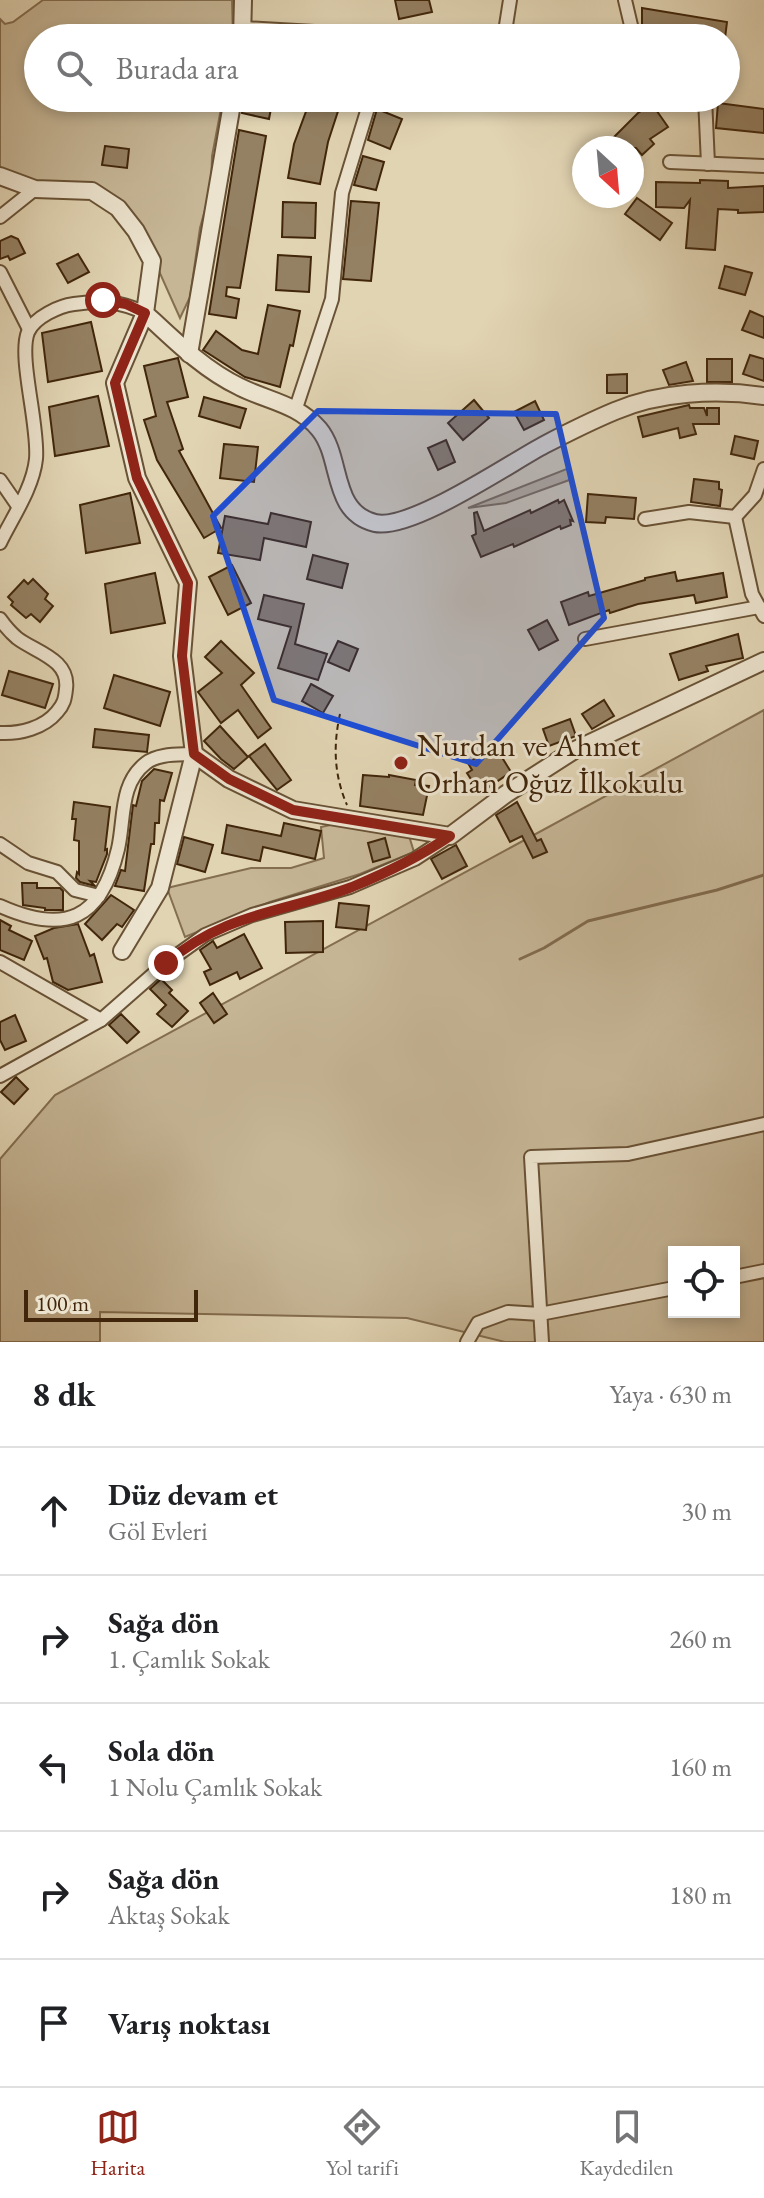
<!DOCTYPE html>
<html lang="tr">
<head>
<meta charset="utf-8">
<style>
	:root { --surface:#fff; --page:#f2f2f2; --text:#202124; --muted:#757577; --line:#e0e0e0; --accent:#8f2418 }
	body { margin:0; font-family:"EB Garamond",serif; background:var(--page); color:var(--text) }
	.controls { position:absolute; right:24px; bottom:24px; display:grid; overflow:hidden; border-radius:0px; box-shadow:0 4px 12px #0003 }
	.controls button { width:72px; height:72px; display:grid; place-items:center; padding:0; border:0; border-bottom:2px solid var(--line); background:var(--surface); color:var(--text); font:40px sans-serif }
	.compass { position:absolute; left:572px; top:136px; width:72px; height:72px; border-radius:50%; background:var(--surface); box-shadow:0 4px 12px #0003; rotate:154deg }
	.scale { position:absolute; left:24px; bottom:20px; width:174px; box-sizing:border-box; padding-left:8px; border:4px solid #41260b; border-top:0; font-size:22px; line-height:28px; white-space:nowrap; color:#41260b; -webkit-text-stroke:6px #ece3ce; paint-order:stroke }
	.stop { position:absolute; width:24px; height:24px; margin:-18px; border:6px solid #8f2418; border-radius:50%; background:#fff }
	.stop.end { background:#8f2418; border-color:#fff; box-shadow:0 2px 8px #0008 }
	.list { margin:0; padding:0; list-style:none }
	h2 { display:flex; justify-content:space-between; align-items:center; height:104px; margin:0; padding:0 32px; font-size:34px }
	h2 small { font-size:26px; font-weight:400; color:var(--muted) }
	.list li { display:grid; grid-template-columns:52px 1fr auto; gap:24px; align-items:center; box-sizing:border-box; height:128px; padding:0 32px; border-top:2px solid var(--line) }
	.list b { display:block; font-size:30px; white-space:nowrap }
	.list p { margin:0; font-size:26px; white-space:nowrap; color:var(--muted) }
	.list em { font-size:26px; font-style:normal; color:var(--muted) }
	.icon { flex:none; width:44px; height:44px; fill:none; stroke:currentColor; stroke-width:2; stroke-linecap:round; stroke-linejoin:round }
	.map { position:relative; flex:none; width:764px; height:1342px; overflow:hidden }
	.search { position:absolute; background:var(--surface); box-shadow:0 4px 12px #0003; left:24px; right:24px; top:24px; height:88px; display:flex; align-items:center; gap:20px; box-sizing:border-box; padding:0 28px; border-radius:44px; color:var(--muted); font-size:30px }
	.sheet { height:744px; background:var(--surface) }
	nav { display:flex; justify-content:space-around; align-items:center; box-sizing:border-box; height:112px; border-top:2px solid var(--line); background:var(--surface); font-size:22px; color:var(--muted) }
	nav a { display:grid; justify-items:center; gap:4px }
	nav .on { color:var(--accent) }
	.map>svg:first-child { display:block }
	.green { fill:#c6b696; stroke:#846e50; stroke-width:2; fill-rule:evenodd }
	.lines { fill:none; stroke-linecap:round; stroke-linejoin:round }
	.stream { stroke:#816b4e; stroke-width:3 }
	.building { fill:#948062; stroke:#41260b; stroke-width:2 }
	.minor-casing { stroke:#695235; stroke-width:16 }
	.tertiary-casing { stroke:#695235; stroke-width:20 }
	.path { stroke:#41260b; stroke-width:2; stroke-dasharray:6 4; stroke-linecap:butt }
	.minor { stroke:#ece3ce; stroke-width:12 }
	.tertiary { stroke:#ece3ce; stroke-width:16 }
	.route { stroke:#8f2418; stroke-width:10 }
	.marked { fill:#1d4ed8; fill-opacity:0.2; stroke:#1d4ed8; stroke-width:6; stroke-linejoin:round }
	.poi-dot { fill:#8f2418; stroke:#ece3ce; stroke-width:3 }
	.labels { text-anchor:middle; stroke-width:6; stroke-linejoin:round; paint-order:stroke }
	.poi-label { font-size:32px; fill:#41260b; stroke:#ece3ce; text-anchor:start }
</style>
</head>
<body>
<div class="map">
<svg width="764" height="1342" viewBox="0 0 764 1342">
	<rect width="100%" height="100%" fill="#e1d4b3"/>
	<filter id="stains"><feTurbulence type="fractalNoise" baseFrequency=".0025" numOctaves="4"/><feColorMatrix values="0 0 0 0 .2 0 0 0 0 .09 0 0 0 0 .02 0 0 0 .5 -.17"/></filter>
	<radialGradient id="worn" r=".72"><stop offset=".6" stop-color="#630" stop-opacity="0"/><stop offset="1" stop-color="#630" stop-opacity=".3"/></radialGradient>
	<!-- green -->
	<g class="green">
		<polygon points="43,0 232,0 233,38 38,38 38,98 223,98 212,156 211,188 200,228 190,297 180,318 146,242 120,206 0,171 0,19 5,24 13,22"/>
		<polygon points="569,468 572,479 506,503 468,508"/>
		<path d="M 764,710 L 764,1342 L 505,1342 L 407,1318 L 100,1312 L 100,1342 L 0,1342 L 0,1159 L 55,1095 ZM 674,1252 L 734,1252 L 734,1312 L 674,1312 Z"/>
		<polygon points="335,824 409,836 414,852 360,874 270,902 185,937 167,888 251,868 291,868 324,858 321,827"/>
	</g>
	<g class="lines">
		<!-- stream -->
		<polyline class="stream" points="520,959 544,948 588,921 717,890 764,875"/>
	</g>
	<!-- building -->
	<g class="building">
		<polygon points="395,0 429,0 432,12 399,19"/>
		<polygon points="642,8 727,22 725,38 685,38 642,31"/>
		<polygon points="244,98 273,98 269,119 242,113"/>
		<polygon points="311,98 340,105 328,142 320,184 288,178 294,144"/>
		<polygon points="718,103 764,109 764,133 716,128"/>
		<polygon points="652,104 668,127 650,139 654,144 642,155 636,148 603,148 638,113"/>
		<polygon points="377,109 402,119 390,149 368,140"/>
		<polygon points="239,130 266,136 240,288 227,287 226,296 239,299 236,318 209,314"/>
		<polygon points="105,146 129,149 127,168 102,165"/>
		<polygon points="363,156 384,162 376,190 354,185"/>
		<polygon points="700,180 728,181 728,188 764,186 764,212 738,213 738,210 718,209 715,250 686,248 690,200 684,208 656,207 656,182 700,183"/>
		<polygon points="637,198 672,223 660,240 625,214"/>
		<polygon points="351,201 379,203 371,281 343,279"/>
		<polygon points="283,202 316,203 315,238 282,237"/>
		<polygon points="11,236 18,239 25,253 10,260 8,256 0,259 0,241"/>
		<polygon points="78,254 89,272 68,283 57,264"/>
		<polygon points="278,255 311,257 309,292 276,290"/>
		<polygon points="725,266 752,273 745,295 719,288"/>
		<polygon points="268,305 300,311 293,346 290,345 280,387 245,377 203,350 216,331 242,350 258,354"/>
		<polygon points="750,311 764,317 764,338 742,330"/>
		<polygon points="91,322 102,371 48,382 42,333"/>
		<polygon points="750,355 764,359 764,381 743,374"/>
		<polygon points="178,358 188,397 167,402 183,449 179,451 221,528 204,538 157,460 144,420 156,416 144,366"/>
		<rect x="707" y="359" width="25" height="23"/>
		<polygon points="686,362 693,381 669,385 663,370"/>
		<polygon points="627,374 627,393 607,393 607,375"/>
		<polygon points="98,396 109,446 55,456 49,407"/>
		<polygon points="204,397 246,409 240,428 199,416"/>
		<polygon points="474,400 489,418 463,440 448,423"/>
		<polygon points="535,401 544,420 524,430 514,412"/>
		<polygon points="689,405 690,408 704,408 707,416 707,408 719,408 719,424 693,424 696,434 680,438 678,428 643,437 638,417"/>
		<polygon points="735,436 758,441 754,459 731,454"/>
		<polygon points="446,440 455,462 438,470 428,448"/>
		<polygon points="224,444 258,447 254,482 220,478"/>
		<polygon points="694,479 719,482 719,489 722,490 720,506 691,502"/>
		<polygon points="130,493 140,543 86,553 80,505"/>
		<polygon points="588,494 636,498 634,519 606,517 605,523 586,522"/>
		<polygon points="558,500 559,503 564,500 573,521 570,520 571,525 561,529 560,526 514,547 513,544 481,557 472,536 476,534 474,513 477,512 484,531 530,510 531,513"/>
		<polygon points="271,513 311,522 306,547 264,538 260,560 218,553 225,516 268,524"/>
		<polygon points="313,555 348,564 342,588 307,579"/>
		<polygon points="232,565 251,603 228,615 209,577"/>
		<polygon points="675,572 677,581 723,573 727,597 696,603 694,595 638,604 610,613 609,610 569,625 561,602 588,592 589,596 645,580 645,578"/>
		<polygon points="155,573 165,623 111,633 105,584"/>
		<polygon points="33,579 48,594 45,599 53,606 40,622 31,614 26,618 11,605 13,602 8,597 24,580 28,584"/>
		<polygon points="264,595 304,604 295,644 327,654 318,680 278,668 291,627 258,619"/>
		<polygon points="547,620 558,640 539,650 528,630"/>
		<polygon points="738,634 743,658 706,666 708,671 679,680 670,654"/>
		<polygon points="221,641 254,673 241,685 271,728 258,738 238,710 221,723 198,692 222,673 205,657"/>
		<polygon points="338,641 358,649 349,671 328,662"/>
		<polygon points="9,671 53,684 45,708 2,695"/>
		<polygon points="114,675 170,692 160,726 104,708"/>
		<polygon points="311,684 333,696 323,713 302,701"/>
		<polygon points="604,700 614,716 592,729 582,714"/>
		<polygon points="570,719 576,736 549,746 543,729"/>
		<polygon points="220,726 248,757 234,769 221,759 204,741"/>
		<polygon points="95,729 149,735 147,752 93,747"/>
		<polygon points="265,744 291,780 277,790 249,756"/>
		<polygon points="495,746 511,772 480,793 467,773 472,770 468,763"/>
		<polygon points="154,769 172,773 164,801 160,800 159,823 155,823 154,844 151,844 144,891 115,886 121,870 125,871 133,805 136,806 142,781"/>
		<polygon points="363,775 389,777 389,775 416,780 415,785 429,786 423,815 360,806"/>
		<polygon points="74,802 110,807 105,850 107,849 107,854 96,882 90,881 95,886 80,882 76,878 77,872 79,874 79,841 74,840 76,819 72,819"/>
		<polygon points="517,802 537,841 541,839 547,852 533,858 522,836 510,842 496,815"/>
		<polygon points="284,823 321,831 315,859 263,847 260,861 222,853 227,825 281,836"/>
		<polygon points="184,837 213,845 205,872 177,864"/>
		<polygon points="385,838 390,857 373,862 368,843"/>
		<polygon points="456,845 467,866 442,879 431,859"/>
		<polygon points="22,883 37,883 37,888 60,888 63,891 63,910 45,910 45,908 23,905"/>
		<polygon points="111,895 134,910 122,927 117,924 102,940 85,924"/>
		<polygon points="339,903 369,906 366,930 336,927"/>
		<polygon points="0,920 11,926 9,930 32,941 24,960 0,950"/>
		<polygon points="323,921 323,952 286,953 285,922"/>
		<polygon points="78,924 90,956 94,954 102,982 68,990 53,982 47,958 44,959 35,936 54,928"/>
		<polygon points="244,934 262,968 240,979 237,972 210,985 204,972 211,969 200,950 213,941 217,948"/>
		<polygon points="161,979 172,990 169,993 188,1011 172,1027 157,1014 166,1005 150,989"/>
		<polygon points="213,993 227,1014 214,1023 200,1003"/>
		<polygon points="121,1014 139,1032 127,1043 109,1025"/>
		<polygon points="15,1015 26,1041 5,1050 0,1040 0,1022"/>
		<polygon points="16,1077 28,1089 14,1104 1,1092"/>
	</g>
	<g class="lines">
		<!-- minor casing -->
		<g class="minor-casing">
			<g id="minor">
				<polyline points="625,0 634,38"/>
				<polyline points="243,28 419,38"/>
				<polyline points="504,38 510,0"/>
				<polyline points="705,98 708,164"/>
				<polyline points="670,162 764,166"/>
				<polyline points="0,217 35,189"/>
				<polyline points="0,272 29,329"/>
				<polyline points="296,408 332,299 342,193 371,98"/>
				<polyline points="0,480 18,506"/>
				<polyline points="735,517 752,594 764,616"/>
				<polyline points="645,519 689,512 735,517 755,495 764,469"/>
				<path d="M 0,543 C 12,518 33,488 36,459 C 39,425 18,357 28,332 C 35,317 59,306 74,304 C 101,300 120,301 145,313"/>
				<path d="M 0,619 C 5,626 11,633 17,638 C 35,652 70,659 66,689 C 65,699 64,704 57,712 C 44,728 20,734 0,733"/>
				<polyline points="585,639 759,607"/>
				<polyline points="0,844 28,863 57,872 75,890 99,896"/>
				<path d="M 0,906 C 65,935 101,920 118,849 C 125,819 119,784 146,763 C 159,753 179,755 194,754"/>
				<polyline points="0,962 101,1020"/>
				<polyline points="0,1076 101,1020 166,963 205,935 252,915 350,887 415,859 450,836"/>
				<polyline points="734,1277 764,1271"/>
				<polyline points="467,1342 478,1323 508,1312 540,1314 674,1288"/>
				<polyline points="542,1342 531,1157 628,1154 764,1124"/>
			</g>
		</g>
		<!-- tertiary casing -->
		<g class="tertiary-casing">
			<g id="tertiary">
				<polyline points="242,38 243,0"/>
				<path d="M 0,176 L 35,189 L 92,191 L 118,208 L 136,231 L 152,261 L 145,313 C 174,340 204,370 240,387 C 268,401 298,404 319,429 C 343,458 330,512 375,523 C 411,531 510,463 544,445 C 567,433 591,421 615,411 C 659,392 716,389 764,396"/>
				<polyline points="189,354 233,98"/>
				<polyline points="194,754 229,779 293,810 450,836 506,794 573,751 764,661"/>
				<polyline points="122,951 160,888 194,754 182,656 188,583 137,478 115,383 145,313"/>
			</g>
		</g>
		<!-- path -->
		<path class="path" d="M 340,714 C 333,746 334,775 347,805"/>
		<!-- minor -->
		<use href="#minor" class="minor"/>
		<!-- tertiary -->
		<use href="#tertiary" class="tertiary"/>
	</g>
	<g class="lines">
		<!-- route -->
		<path class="route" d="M 103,300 L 126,304 L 145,313 L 115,383 L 137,478 L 188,583 L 182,656 L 194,754 L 229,779 L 293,810 L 450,836 C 419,857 386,873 352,887 C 283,913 226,912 166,963"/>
	</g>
	<!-- marked area -->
	<path class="marked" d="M 318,411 L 556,414 L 604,618 L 476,764 L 274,700 L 213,516 Z"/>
	<!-- markers -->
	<circle class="poi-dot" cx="401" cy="763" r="8"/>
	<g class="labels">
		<!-- poi labels -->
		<g class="poi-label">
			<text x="417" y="756">Nurdan ve Ahmet<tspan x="417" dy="37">Orhan Oğuz İlkokulu</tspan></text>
		</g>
	</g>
	<rect width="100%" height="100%" filter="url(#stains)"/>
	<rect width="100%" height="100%" fill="url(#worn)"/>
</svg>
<div class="controls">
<button><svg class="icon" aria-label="locate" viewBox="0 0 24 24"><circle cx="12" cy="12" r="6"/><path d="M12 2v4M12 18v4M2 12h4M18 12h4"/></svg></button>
</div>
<svg class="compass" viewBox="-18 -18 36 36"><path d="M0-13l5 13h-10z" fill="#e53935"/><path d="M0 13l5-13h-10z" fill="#757577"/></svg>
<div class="scale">100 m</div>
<div class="stop" style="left:103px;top:300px"></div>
<div class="stop end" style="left:166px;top:963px"></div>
<div class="search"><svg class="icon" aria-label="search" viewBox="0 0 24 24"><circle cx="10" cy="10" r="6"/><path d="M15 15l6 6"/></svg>Burada ara</div>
</div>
<section class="sheet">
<h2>8 dk<small>Yaya · 630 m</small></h2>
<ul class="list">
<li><svg class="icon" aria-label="ahead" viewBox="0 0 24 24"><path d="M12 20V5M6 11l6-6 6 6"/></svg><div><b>Düz devam et</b><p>Göl Evleri</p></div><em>30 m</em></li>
<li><svg class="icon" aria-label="right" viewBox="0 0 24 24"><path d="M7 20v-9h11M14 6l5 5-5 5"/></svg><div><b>Sağa dön</b><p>1. Çamlık Sokak</p></div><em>260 m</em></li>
<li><svg class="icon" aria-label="left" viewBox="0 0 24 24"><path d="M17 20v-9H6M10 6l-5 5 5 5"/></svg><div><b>Sola dön</b><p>1 Nolu Çamlık Sokak</p></div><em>160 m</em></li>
<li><svg class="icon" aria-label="right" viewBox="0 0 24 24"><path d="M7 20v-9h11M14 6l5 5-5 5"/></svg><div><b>Sağa dön</b><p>Aktaş Sokak</p></div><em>180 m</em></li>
<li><svg class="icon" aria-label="arrive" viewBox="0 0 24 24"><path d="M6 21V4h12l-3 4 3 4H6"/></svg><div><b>Varış noktası</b></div></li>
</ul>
</section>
<nav>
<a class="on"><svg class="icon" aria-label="map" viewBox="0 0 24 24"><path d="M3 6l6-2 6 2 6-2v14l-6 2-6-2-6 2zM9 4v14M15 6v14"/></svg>Harita</a>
<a><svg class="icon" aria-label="directions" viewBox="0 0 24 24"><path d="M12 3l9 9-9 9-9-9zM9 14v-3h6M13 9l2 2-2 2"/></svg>Yol tarifi</a>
<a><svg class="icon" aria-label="saved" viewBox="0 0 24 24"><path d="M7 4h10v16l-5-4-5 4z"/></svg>Kaydedilen</a>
</nav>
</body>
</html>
